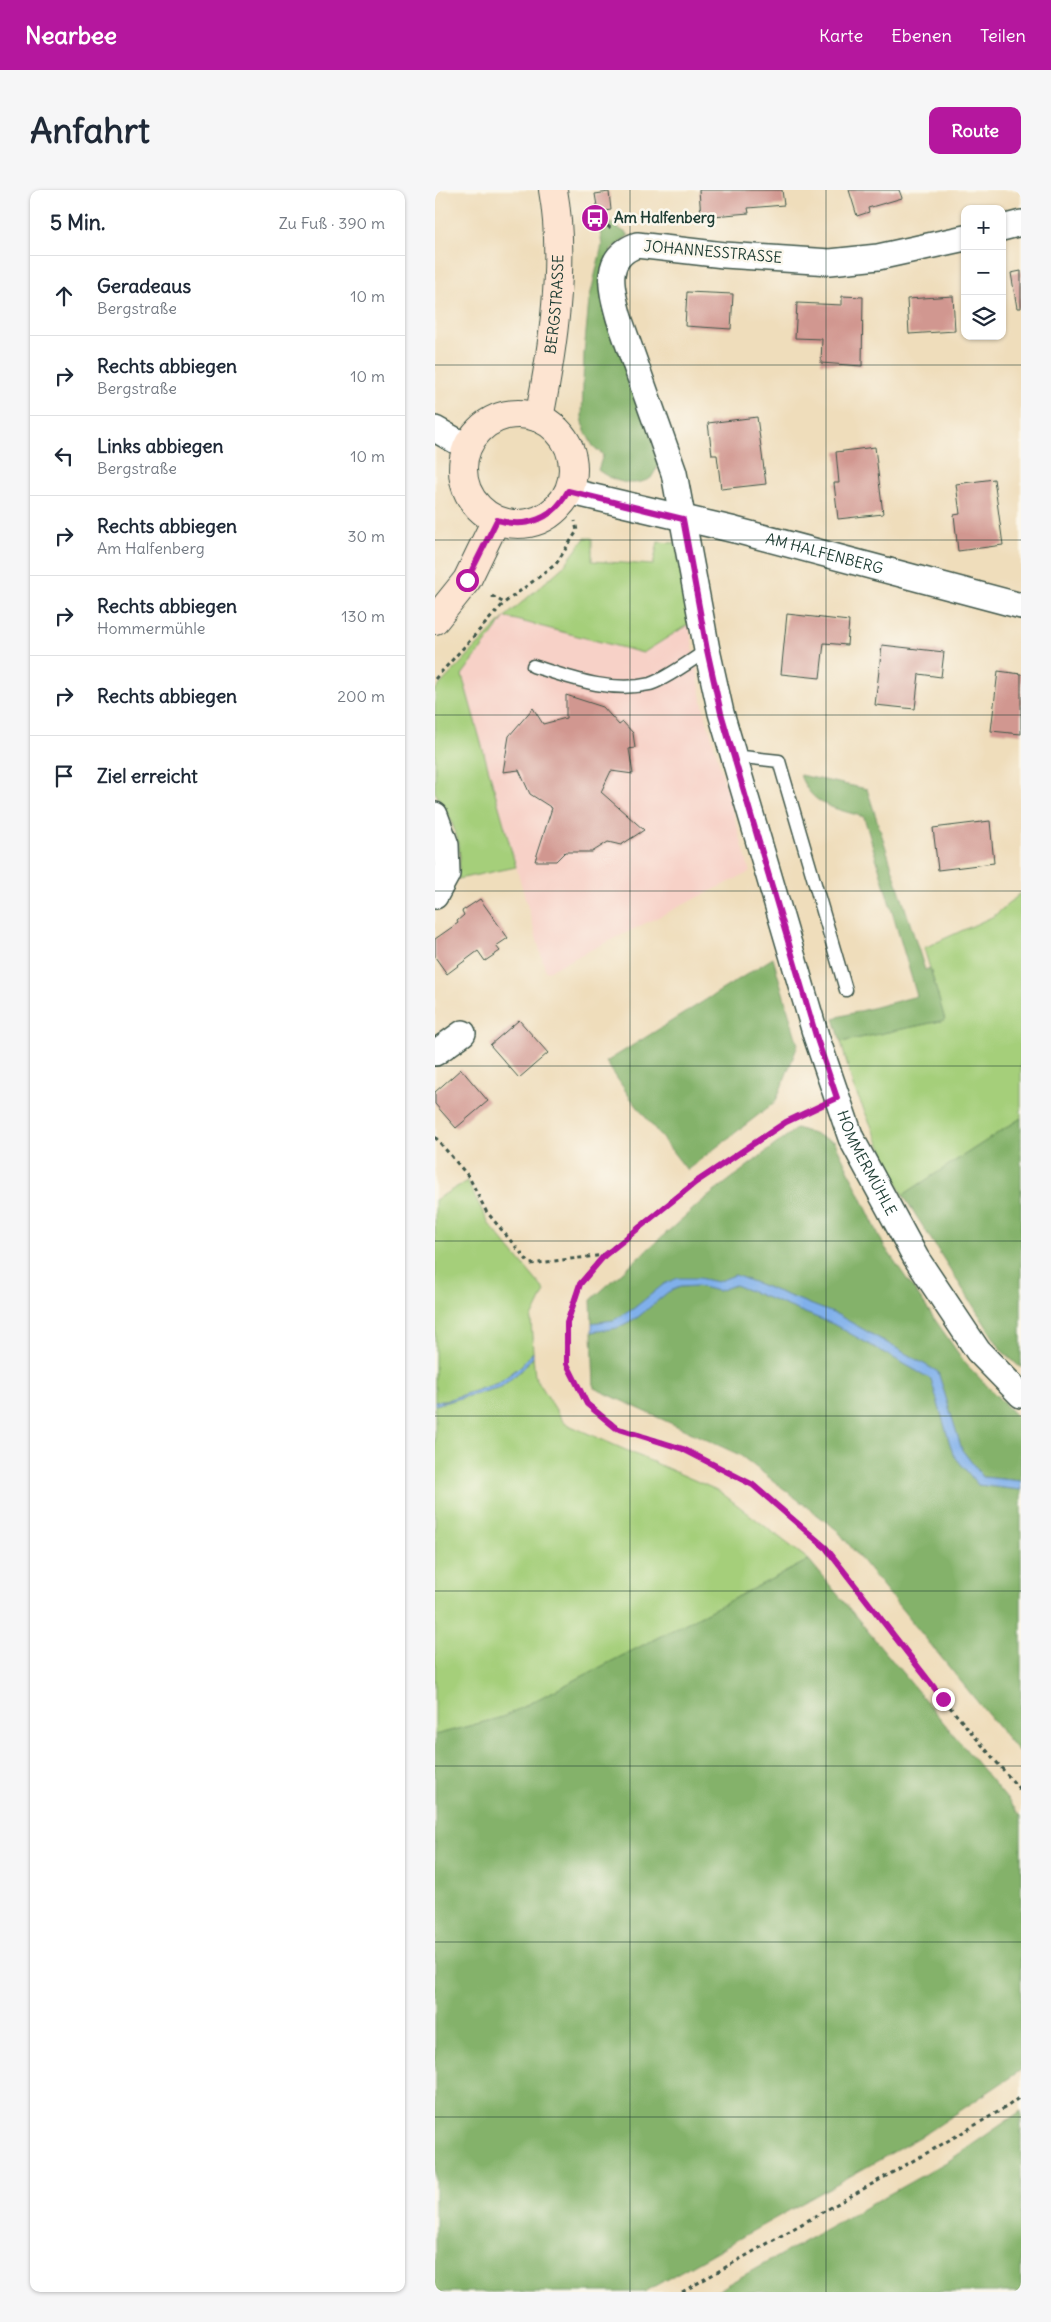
<!DOCTYPE html>
<html lang="de">
<head>
<meta charset="utf-8">
<style>
	:root { --surface:#fff; --page:#f6f6f7; --text:#1f2937; --muted:#747a83; --line:#e0e1e3; --accent:#b5179e }
	body { margin:0; font-family:Delius,sans-serif; background:var(--page); color:var(--text) }
	.controls { position:absolute; right:15px; top:15px; display:grid; overflow:hidden; border-radius:10px; box-shadow:0 1px 4px #0004 }
	.controls button { width:45px; height:45px; display:grid; place-items:center; padding:0; border:0; border-bottom:1px solid var(--line); background:var(--surface); color:var(--text); font:25px sans-serif }
	.stop { position:absolute; width:15px; height:15px; margin:-11px; border:4px solid #b5179e; border-radius:50%; background:#fff }
	.stop.end { background:#b5179e; border-color:#fff; box-shadow:0 1px 5px #0008 }
	.list { margin:0; padding:0; list-style:none }
	h2 { display:flex; justify-content:space-between; align-items:center; height:65px; margin:0; padding:0 20px; font-size:21px }
	h2 small { font-size:16px; font-weight:400; color:var(--muted) }
	.list li { display:grid; grid-template-columns:32px 1fr auto; gap:15px; align-items:center; box-sizing:border-box; height:80px; padding:0 20px; border-top:1px solid var(--line) }
	.list b { display:block; font-size:19px; white-space:nowrap }
	.list p { margin:0; font-size:16px; white-space:nowrap; color:var(--muted) }
	.list em { font-size:16px; font-style:normal; color:var(--muted) }
	.icon { flex:none; width:28px; height:28px; fill:none; stroke:currentColor; stroke-width:2; stroke-linecap:round; stroke-linejoin:round }
	.map { position:relative; flex:none; width:586px; height:2102px; overflow:hidden; border-radius:10px }
	header { display:flex; align-items:center; gap:30px; box-sizing:border-box; height:70px; padding:0 25px; background:var(--accent); color:#fff }
	header strong { font-size:24px }
	nav { display:flex; gap:28px; margin-inline-start:auto; font-size:18px }
	.intro { display:flex; align-items:center; justify-content:space-between; box-sizing:border-box; height:120px; padding:0 30px }
	h1 { margin:0; font-size:35px }
	.button { padding:12px 22px; border-radius:10px; background:var(--accent); color:#fff; font-size:18px; font-weight:700 }
	main { display:flex; gap:30px; padding:0 30px }
	aside { flex:1; background:var(--surface); border-radius:10px; box-shadow:0 1px 4px #0004 }
	.map>svg:first-child { display:block }
	.built { fill:#f7d1c7 }
	.green { fill:#a5cf7a; stroke:#628657 }
	.forest { fill:#84b26a; stroke:#52784f }
	.water { fill:#80b0eb; stroke:#507690 }
	.building { fill:#d19790 }
	.lines { fill:none; stroke-linecap:round; stroke-linejoin:round }
	.lane-casing { stroke:#3e5548; stroke-width:15 }
	.street-casing { stroke:#3e5548; stroke-width:28 }
	.secondary-casing { stroke:#3e5548; stroke-width:30 }
	.path { stroke:#3e5548; stroke-width:3; stroke-dasharray:4 4; stroke-linecap:butt }
	.lane { stroke:#fff; stroke-width:12 }
	.street { stroke:#fff; stroke-width:25 }
	.secondary { stroke:#fde4d1; stroke-width:28 }
	.route { stroke:#b5179e; stroke-width:6 }
	.grid { fill:none; stroke:#1f3d34; stroke-width:1; stroke-opacity:0.55 }
	.labels { text-anchor:middle; stroke-width:5; stroke-linejoin:round; paint-order:stroke }
	.poi-label { font-size:15px; font-weight:bold; fill:#1f3d34; stroke:#fbf7ec; text-anchor:start }
	.street-label { font-size:15px; fill:#1f3d34; stroke:#fbf7ec }
</style>
</head>
<body>
<header>
<strong>Nearbee</strong>
<nav><a>Karte</a><a>Ebenen</a><a>Teilen</a></nav>
</header>
<div class="intro"><h1>Anfahrt</h1><a class="button">Route</a></div>
<main>
<aside>
<h2>5 Min.<small>Zu Fuß · 390 m</small></h2>
<ul class="list">
<li><svg class="icon" aria-label="ahead" viewBox="0 0 24 24"><path d="M12 20V5M6 11l6-6 6 6"/></svg><div><b>Geradeaus</b><p>Bergstraße</p></div><em>10 m</em></li>
<li><svg class="icon" aria-label="right" viewBox="0 0 24 24"><path d="M7 20v-9h11M14 6l5 5-5 5"/></svg><div><b>Rechts abbiegen</b><p>Bergstraße</p></div><em>10 m</em></li>
<li><svg class="icon" aria-label="left" viewBox="0 0 24 24"><path d="M17 20v-9H6M10 6l-5 5 5 5"/></svg><div><b>Links abbiegen</b><p>Bergstraße</p></div><em>10 m</em></li>
<li><svg class="icon" aria-label="right" viewBox="0 0 24 24"><path d="M7 20v-9h11M14 6l5 5-5 5"/></svg><div><b>Rechts abbiegen</b><p>Am Halfenberg</p></div><em>30 m</em></li>
<li><svg class="icon" aria-label="right" viewBox="0 0 24 24"><path d="M7 20v-9h11M14 6l5 5-5 5"/></svg><div><b>Rechts abbiegen</b><p>Hommermühle</p></div><em>130 m</em></li>
<li><svg class="icon" aria-label="right" viewBox="0 0 24 24"><path d="M7 20v-9h11M14 6l5 5-5 5"/></svg><div><b>Rechts abbiegen</b></div><em>200 m</em></li>
<li><svg class="icon" aria-label="arrive" viewBox="0 0 24 24"><path d="M6 21V4h12l-3 4 3 4H6"/></svg><div><b>Ziel erreicht</b></div></li>
</ul>
</aside>
<div class="map">
<svg width="586" height="2102" viewBox="0 0 586 2102">
	<rect width="100%" height="100%" fill="#fbf7ec"/>
	<filter id="ink" filterUnits="userSpaceOnUse"><feTurbulence type="fractalNoise" baseFrequency=".02" numOctaves="2"/><feDisplacementMap in="SourceGraphic" scale="10" xChannelSelector="R" yChannelSelector="G"/><feConvolveMatrix kernelMatrix="1 2 1 2 8 2 1 2 1" color-interpolation-filters="sRGB"/></filter>
	<filter id="wash" filterUnits="userSpaceOnUse"><feTurbulence type="fractalNoise" baseFrequency=".0096" numOctaves="4" result="noise"/><feDisplacementMap in="SourceGraphic" scale="20" xChannelSelector="R" yChannelSelector="G"/><feGaussianBlur stdDeviation="1.12" result="paint"/><feColorMatrix in="noise" values="0 0 0 0 0 0 0 0 0 0 0 0 0 0 0 0 0 1.4 0 .05"/><feComposite in="paint" operator="in"/></filter>
	<g filter="url(#wash)">
		<rect width="100%" height="100%" fill="#efddbb"/>
		<!-- built -->
		<polygon class="built" points="70,427 208,463 254,434 268,516 315,682 111,782 27,485"/>
		<!-- green -->
		<g class="green">
			<polygon points="150,348 157,348 157,371 218,375 223,352 241,353 254,434 208,463 70,427 27,485 81,677 23,689 25,667 22,648 16,630 0,602 0,500 70,427 129,376"/>
			<polygon points="586,703 586,928 468,1005 418,896 406,852 510,830 489,758 559,726"/>
			<polygon points="32,991 54,1034 110,1101 96,1130 98,1162 86,1176 63,1193 9,1211 0,1212 0,1010"/>
			<polygon points="98,1167 100,1186 129,1233 284,1301 374,1370 68,1527 0,1545 0,1215 66,1197 89,1178"/>
		</g>
		<!-- forest -->
		<g class="forest">
			<path d="M 163,25 L 194,45 L 176,60 L 223,276 L 216,288 C 198,298 179,292 163,280 L 168,265 L 158,256 L 150,241 L 147,227 L 149,163 L 154,111 L 167,55 Z"/>
			<path d="M 365,585 L 432,599 L 490,780 L 495,778 L 510,830 L 406,852 L 399,828 L 482,806 L 429,627 C 400,618 377,617 365,585 Z"/>
			<polygon points="338,768 363,855 342,908 340,912 252,980 194,906 171,872"/>
			<polygon points="586,928 586,1178 567,1161 468,1005"/>
			<polygon points="362,938 400,952 449,1056 530,1173 586,1231 586,1291 548,1287 527,1260 503,1182 403,1125 300,1085 282,1092 263,1088 229,1094 198,1119 179,1130 157,1133 156,1110 266,1012"/>
			<polygon points="300,1095 398,1134 496,1189 518,1264 543,1295 586,1300 586,1565 402,1340 305,1265 159,1198 157,1142 182,1138 203,1127 233,1102 245,1097 262,1096 283,1101"/>
			<polygon points="374,1370 586,1626 586,1880 492,1943 209,2102 0,2102 0,1545 68,1527"/>
			<polygon points="586,1921 586,2102 279,2102 515,1970"/>
		</g>
		<!-- water -->
		<g class="water">
			<polygon points="300,1085 403,1125 503,1182 527,1260 548,1287 586,1291 586,1300 543,1295 518,1264 496,1189 398,1134 300,1095 283,1101 262,1096 245,1097 233,1102 203,1127 182,1138 157,1142 157,1133 179,1130 198,1119 229,1094 243,1088 264,1088 282,1092"/>
			<polygon points="98,1162 98,1167 89,1178 66,1197 0,1215 0,1212 9,1211 63,1193 86,1176"/>
		</g>
		<g id="blocks">
			<!-- building -->
			<g class="building">
				<polygon points="264,0 347,0 349,15 313,18 314,23 266,27"/>
				<polygon points="414,0 464,0 467,8 433,18 434,22 422,26"/>
				<polygon points="174,2 176,20 163,22 160,4"/>
				<polygon points="586,81 586,118 582,118 576,83"/>
				<polygon points="252,102 298,104 296,139 250,136"/>
				<polygon points="407,106 428,107 427,176 386,173 387,149 360,148 362,113 407,115"/>
				<polygon points="518,106 520,141 474,144 472,109"/>
				<polygon points="322,227 331,294 286,299 282,265 277,265 273,233"/>
				<polygon points="440,257 448,324 403,329 399,293 404,293 401,262"/>
				<polygon points="559,289 568,355 523,361 519,325 525,324 521,294"/>
				<polygon points="352,424 414,431 412,455 389,453 385,488 346,484"/>
				<polygon points="447,455 509,462 506,487 484,484 480,519 440,515"/>
				<polygon points="563,481 586,484 586,544 556,541"/>
				<polygon points="131,505 168,517 184,535 188,532 198,543 200,558 194,559 198,584 176,581 166,602 209,640 186,655 173,652 157,662 130,662 121,671 100,671 117,618 95,604 84,580 68,582 74,546 98,518 108,534 131,528"/>
				<polygon points="555,631 559,673 503,680 498,638"/>
				<polygon points="45,709 73,748 61,756 65,761 50,771 43,761 12,784 0,767 0,749 23,733 22,731 29,725 27,721"/>
				<polygon points="84,830 113,863 84,888 55,855"/>
				<polygon points="26,879 53,911 21,938 0,914 0,902"/>
			</g>
		</g>
	</g>
	<g filter="url(#ink)">
		<use href="#blocks" fill-opacity="0" stroke="#3e5548" stroke-width="1"/>
		<g class="lines">
			<!-- lane casing -->
			<g class="lane-casing">
				<g id="lane">
					<path d="M 98,476 C 136,488 175,503 215,494 C 229,490 259,469 272,460"/>
					<polyline points="299,566 344,571 411,800"/>
				</g>
			</g>
			<!-- street casing -->
			<g class="street-casing">
				<g id="street">
					<polyline points="567,38 586,33"/>
					<path id="s1" d="M 530,48 L 443,67 L 395,72 L 289,65 L 202,55 C 167,68 176,99 184,128 L 239,283 L 272,460 L 286,523 L 381,846 L 416,948 L 481,1068 L 543,1161 L 586,1205"/>
					<polyline points="0,239 32,257"/>
					<path id="s2" d="M 133,301 L 300,340 L 586,416"/>
					<polyline points="0,625 11,655 12,684 0,706"/>
					<polyline points="0,863 28,843"/>
				</g>
			</g>
			<!-- secondary casing -->
			<g class="secondary-casing">
				<g id="secondary">
					<circle cx="83" cy="279" r="55"/>
					<path id="s3" d="M 104,228 C 118,158 131,71 118,0"/>
					<polyline points="0,430 32,390 61,330"/>
				</g>
			</g>
			<!-- path -->
			<g class="path">
				<polyline points="150,27 171,34 176,39"/>
				<polyline points="57,406 69,413"/>
				<polyline points="0,489 69,413 121,374 142,341 140,331"/>
				<polyline points="378,919 351,932 261,992 169,1065 145,1094 132,1133 132,1174 152,1214 181,1237 248,1259 318,1295 391,1358 508,1509 586,1601"/>
				<polyline points="0,947 34,987 51,1021 95,1074 169,1065"/>
				<polyline points="247,2102 504,1956 573,1916 586,1906"/>
			</g>
			<!-- lane -->
			<use href="#lane" class="lane"/>
			<!-- street -->
			<use href="#street" class="street"/>
			<!-- secondary -->
			<use href="#secondary" class="secondary"/>
		</g>
	</g>
	<g class="lines" filter="url(#ink)">
		<!-- route -->
		<path class="route" d="M 32,390 L 62,330 C 91,339 119,329 133,301 L 248,329 L 272,460 L 286,523 L 381,846 L 402,908 L 351,932 L 261,992 L 169,1066 L 145,1094 L 132,1133 L 132,1174 L 152,1214 L 181,1238 L 248,1259 L 318,1295 L 391,1358 L 508,1509"/>
	</g>
	<!-- grid -->
	<path class="grid" d="M 195,0 L 195,2102M 391,0 L 391,2102M 0,175 L 586,175M 0,350 L 586,350M 0,525 L 586,525M 0,701 L 586,701M 0,876 L 586,876M 0,1051 L 586,1051M 0,1226 L 586,1226M 0,1401 L 586,1401M 0,1576 L 586,1576M 0,1752 L 586,1752M 0,1927 L 586,1927"/>
	<!-- icons -->
	<defs>
		<g id="bus-disc" transform="scale(1.4375)"><circle r="9.5" fill="#b5179e" stroke="#fbf7ec"/><path d="M-5-6H5V4H4V6H2V4H-2V6H-4V4H-5ZM-3.5-4V0h7V-4ZM-3.5 1.2v1.5H-2V1.2ZM2 1.2v1.5H3.5V1.2Z" fill="#fff"/></g>
	</defs>
	<g fill-rule="evenodd">
		<use href="#bus-disc" x="160" y="28"/>
	</g>
	<g class="labels">
		<!-- poi labels -->
		<g class="poi-label">
			<text x="179" y="33">Am Halfenberg</text>
		</g>
		<!-- street labels -->
		<g class="street-label">
			<text transform="translate(278 62) rotate(5)" y="5">JOHANNESSTRASSE</text>
			<text dy="5" stroke="none"><textPath href="#s3" startOffset="115">BERGSTRASSE</textPath></text>
			<text dy="5" stroke="none"><textPath href="#s2" startOffset="264">AM HALFENBERG</textPath></text>
			<text dy="5" stroke="none"><textPath href="#s1" startOffset="1299">HOMMERMÜHLE</textPath></text>
		</g>
	</g>
</svg>
<div class="controls">
<button>+</button>
<button>−</button>
<button><svg class="icon" aria-label="layers" viewBox="0 0 24 24"><path d="M12 4l9 5-9 5-9-5zM3 14l9 5 9-5"/></svg></button>
</div>
<div class="stop" style="left:32px;top:390px"></div>
<div class="stop end" style="left:508px;top:1509px"></div>
</div>
</main>
</body>
</html>
